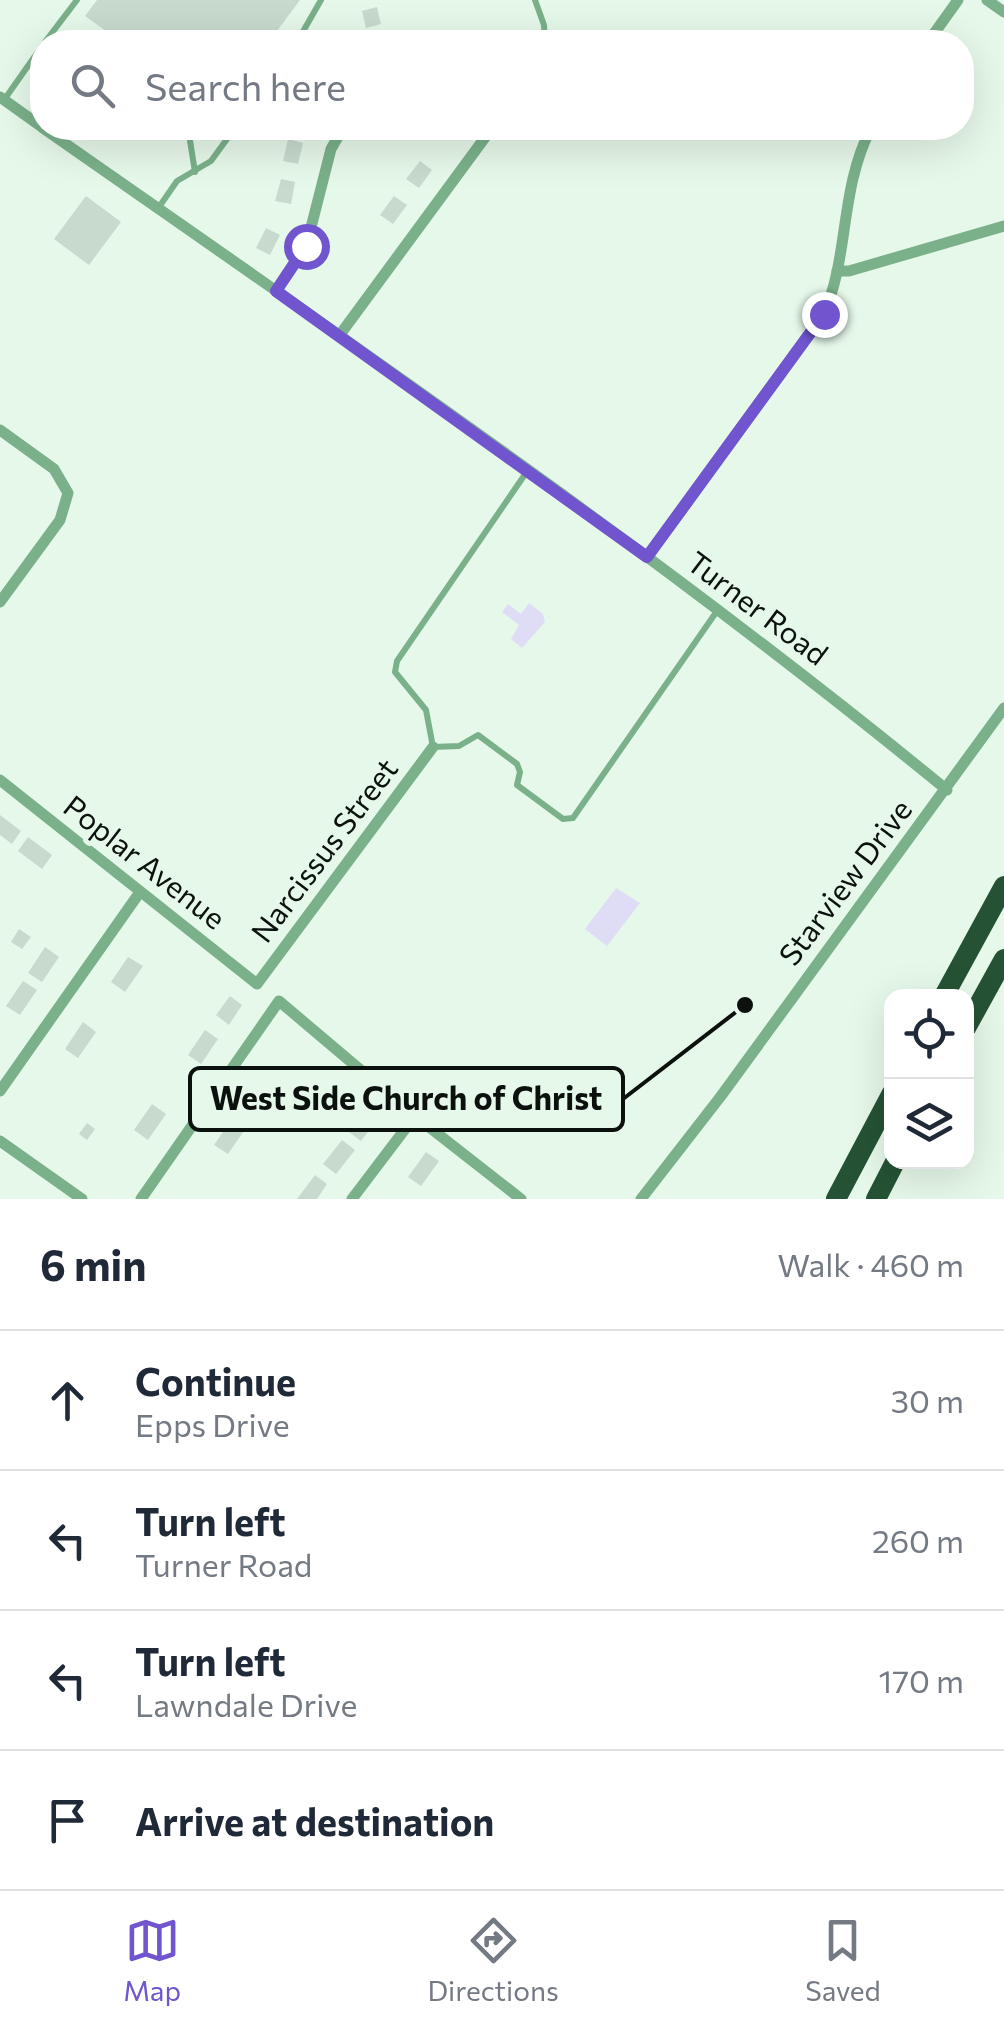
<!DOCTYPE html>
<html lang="en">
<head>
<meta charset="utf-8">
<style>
	:root { --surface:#fff; --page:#f2f2f3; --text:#1f2937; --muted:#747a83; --line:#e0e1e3; --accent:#7055cf }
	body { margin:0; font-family:Commissioner,sans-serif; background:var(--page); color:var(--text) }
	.controls { position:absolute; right:30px; bottom:30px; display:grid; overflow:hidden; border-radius:20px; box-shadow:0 10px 40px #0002 }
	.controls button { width:90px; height:90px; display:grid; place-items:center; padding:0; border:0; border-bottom:2px solid var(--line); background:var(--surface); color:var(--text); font:50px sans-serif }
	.stop { position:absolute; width:30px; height:30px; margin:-22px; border:8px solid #7055cf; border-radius:50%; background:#fff }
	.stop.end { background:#7055cf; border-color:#fff; box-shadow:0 2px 10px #0008 }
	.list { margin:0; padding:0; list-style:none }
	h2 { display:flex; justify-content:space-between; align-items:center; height:130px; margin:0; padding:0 40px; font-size:42px }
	h2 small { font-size:32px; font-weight:400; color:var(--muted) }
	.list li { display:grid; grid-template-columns:65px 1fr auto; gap:30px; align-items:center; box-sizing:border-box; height:140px; padding:0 40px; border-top:2px solid var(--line) }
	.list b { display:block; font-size:38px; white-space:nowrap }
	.list p { margin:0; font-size:32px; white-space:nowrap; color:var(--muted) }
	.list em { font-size:32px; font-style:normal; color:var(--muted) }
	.icon { flex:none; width:55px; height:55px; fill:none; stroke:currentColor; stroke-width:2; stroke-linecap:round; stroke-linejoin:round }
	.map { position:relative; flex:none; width:1004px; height:1199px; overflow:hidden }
	.search { position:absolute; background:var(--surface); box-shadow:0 10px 40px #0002; left:30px; right:30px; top:30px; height:110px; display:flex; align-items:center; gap:25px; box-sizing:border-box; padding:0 35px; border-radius:40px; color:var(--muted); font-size:38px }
	.sheet { height:690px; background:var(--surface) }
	nav { display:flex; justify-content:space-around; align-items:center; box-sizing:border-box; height:140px; border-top:2px solid var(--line); background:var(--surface); font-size:28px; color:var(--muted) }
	nav a { display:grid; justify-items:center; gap:5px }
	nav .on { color:var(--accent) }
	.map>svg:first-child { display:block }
	.green { fill:#dfddf6 }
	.building { fill:#c8dacd }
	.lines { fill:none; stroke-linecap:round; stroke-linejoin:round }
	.service { stroke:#7ab08a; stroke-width:6 }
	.minor { stroke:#7ab08a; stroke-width:11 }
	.motorway { stroke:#255235; stroke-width:20 }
	.route { stroke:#7055cf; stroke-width:12 }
	.labels { text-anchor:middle; stroke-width:10; stroke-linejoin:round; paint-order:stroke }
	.street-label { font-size:30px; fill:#0b110d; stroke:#e6f8ea }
	.leader { fill:none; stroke:#0b110d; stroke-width:4 }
	.callout-dot { fill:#0b110d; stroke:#e6f8ea; stroke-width:4 }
	.callout { fill:#e6f8ea; stroke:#0b110d; stroke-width:4 }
	.callout-label { font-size:32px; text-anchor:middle; font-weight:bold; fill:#0b110d }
</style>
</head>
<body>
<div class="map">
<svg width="1004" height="1199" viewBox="0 0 1004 1199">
	<rect width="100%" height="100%" fill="#e6f8ea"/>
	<!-- green -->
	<g class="green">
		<polygon points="529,603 543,614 545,622 522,648 511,639 519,625 502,612 508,604 521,614"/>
		<polygon points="616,888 640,903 607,946 585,929"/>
	</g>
	<!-- building -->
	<g class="building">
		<polygon points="97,0 300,0 274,35 284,42 121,42 85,16"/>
		<polygon points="377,7 381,24 366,28 362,11"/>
		<polygon points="433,128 459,128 449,140"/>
		<polygon points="288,139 303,143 298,164 283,161"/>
		<polygon points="420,161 432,170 419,188 406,179"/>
		<polygon points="281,179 295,182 291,204 275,201"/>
		<polygon points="86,196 121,222 89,265 54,239"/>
		<polygon points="394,196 407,205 393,224 380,215"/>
		<polygon points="266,228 280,235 270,255 256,248"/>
		<polygon points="0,815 21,831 12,844 0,835"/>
		<polygon points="28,837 52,855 42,869 18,851"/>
		<polygon points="19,929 31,937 22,949 11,942"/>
		<polygon points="45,947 59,957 42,982 28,973"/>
		<polygon points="128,957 143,966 125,992 111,982"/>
		<polygon points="23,981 37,990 20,1015 6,1006"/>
		<polygon points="230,996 242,1005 229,1025 216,1015"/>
		<polygon points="83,1022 96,1032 78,1058 65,1049"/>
		<polygon points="205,1030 218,1039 201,1064 188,1055"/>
		<polygon points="152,1104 166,1114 148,1140 134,1130"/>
		<polygon points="367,1107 380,1116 361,1141 349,1132"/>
		<polygon points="234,1116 248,1125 228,1154 214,1145"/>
		<polygon points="87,1123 95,1129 87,1140 79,1134"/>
		<polygon points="342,1140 355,1150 336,1174 323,1164"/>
		<polygon points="426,1152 439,1161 421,1186 408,1177"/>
		<polygon points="315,1175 327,1184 317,1199 297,1199"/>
	</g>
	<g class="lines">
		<!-- service -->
		<g class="service">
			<polyline points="535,0 544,25 545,42"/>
			<polyline points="45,42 77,0"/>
			<polyline points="297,42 321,0"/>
			<polyline points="4,100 42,46"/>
			<polyline points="188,128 195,172"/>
			<polyline points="159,207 177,181 211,161 235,128"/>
			<polyline points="528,470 397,661 395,672 426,710 433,747 459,746 478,735 517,764 520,772 517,785 563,819 573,818 717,611"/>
		</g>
		<!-- minor -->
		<g class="minor">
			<polyline points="987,0 1004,12"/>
			<polyline points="928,42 958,0"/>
			<polyline points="0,97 42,127"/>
			<path d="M 43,128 C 349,342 658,553 947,790"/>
			<polyline points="837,271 849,271 1004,226"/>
			<polyline points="276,291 306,247 331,149 343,128"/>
			<polyline points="339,336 492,128"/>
			<polyline points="0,430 54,469 68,493 60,520 0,602"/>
			<path d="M 647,557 L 824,314 C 850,253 839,191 871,128"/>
			<polyline points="0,780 257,984 433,747"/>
			<polyline points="0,1091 140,892"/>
			<polyline points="0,1141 82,1199"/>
			<polyline points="141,1199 279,1001 415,1116 521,1199"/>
			<polyline points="352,1199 415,1116"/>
			<polyline points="641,1199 721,1096 1004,708"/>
		</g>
		<!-- motorway -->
		<g class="motorway">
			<polyline points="944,996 1004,886"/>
			<polyline points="966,1028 1004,959"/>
			<polyline points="836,1199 892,1093"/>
			<polyline points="876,1199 895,1162"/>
		</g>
	</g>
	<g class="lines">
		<!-- route -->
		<polyline class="route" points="306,246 276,291 647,557 824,314"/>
	</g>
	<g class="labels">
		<!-- street labels -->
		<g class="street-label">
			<text transform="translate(757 609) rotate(37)" y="10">Turner Road</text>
			<text transform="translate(325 851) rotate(-53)" y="10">Narcissus Street</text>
			<text transform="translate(144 863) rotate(38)" y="10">Poplar Avenue</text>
			<text transform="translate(846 883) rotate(-53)" y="10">Starview Drive</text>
		</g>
	</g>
	<!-- callouts -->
	<path class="leader" d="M745 1005L623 1099"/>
	<circle class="callout-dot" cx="745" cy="1005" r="10"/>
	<rect class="callout" x="190" y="1068" width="433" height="62" rx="10"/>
	<g class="callout-label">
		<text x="406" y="1110">West Side Church of Christ</text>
	</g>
</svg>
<div class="controls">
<button><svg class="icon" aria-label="locate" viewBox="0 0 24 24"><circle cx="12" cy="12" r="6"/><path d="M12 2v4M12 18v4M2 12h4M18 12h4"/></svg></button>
<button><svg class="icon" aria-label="layers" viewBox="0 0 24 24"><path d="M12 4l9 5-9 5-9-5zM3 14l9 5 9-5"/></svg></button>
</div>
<div class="stop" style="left:306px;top:246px"></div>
<div class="stop end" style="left:824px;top:314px"></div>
<div class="search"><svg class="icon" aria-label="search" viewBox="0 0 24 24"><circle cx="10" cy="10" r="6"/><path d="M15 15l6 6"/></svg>Search here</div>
</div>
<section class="sheet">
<h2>6 min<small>Walk · 460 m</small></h2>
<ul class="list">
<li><svg class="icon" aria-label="ahead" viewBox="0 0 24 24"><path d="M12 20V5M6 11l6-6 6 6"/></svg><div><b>Continue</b><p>Epps Drive</p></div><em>30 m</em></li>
<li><svg class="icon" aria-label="left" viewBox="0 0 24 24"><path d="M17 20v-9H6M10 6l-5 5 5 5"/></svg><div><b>Turn left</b><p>Turner Road</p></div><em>260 m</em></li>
<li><svg class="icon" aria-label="left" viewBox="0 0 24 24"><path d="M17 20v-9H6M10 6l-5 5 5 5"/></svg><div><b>Turn left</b><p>Lawndale Drive</p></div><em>170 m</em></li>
<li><svg class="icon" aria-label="arrive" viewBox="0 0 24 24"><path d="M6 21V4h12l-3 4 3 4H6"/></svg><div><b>Arrive at destination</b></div></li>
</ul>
</section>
<nav>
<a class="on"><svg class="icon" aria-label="map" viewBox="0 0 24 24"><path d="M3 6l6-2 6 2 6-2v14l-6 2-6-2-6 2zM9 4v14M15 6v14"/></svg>Map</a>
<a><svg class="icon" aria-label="directions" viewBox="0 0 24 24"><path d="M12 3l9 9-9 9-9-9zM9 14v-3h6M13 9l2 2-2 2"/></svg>Directions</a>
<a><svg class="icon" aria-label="saved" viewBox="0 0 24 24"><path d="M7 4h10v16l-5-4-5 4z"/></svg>Saved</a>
</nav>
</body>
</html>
